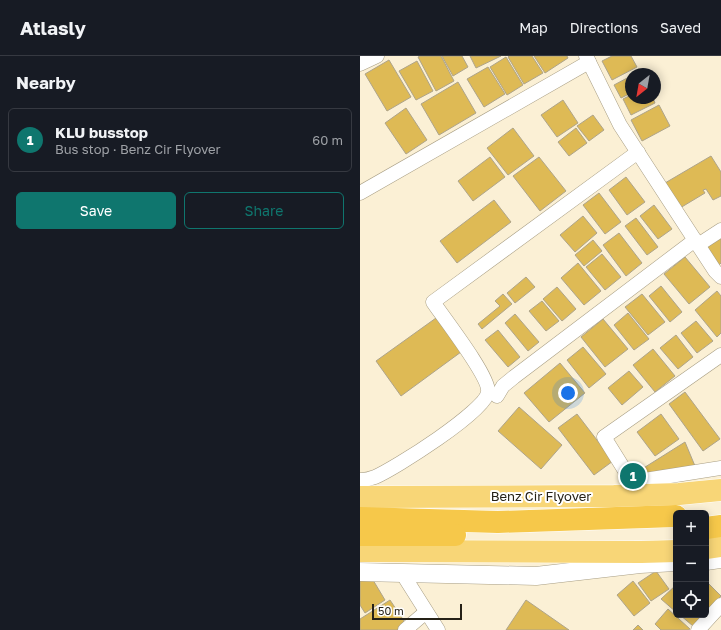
<!DOCTYPE html>
<html lang="en">
<head>
<meta charset="utf-8">
<style>
	:root { --surface:#171b24; --page:#20242c; --text:#f1f3f6; --muted:#9ea1a6; --line:#363941; --accent:#0f766e }
	body { margin:0; font-family:"Golos Text",sans-serif; background:var(--page); color:var(--text) }
	.controls { position:absolute; right:12px; bottom:12px; display:grid; overflow:hidden; border-radius:6px; box-shadow:0 2px 10px #0003 }
	.controls button { width:36px; height:36px; display:grid; place-items:center; padding:0; border:0; border-bottom:1px solid var(--line); background:var(--surface); color:var(--text); font:20px sans-serif }
	.compass { position:absolute; left:265px; top:12px; width:36px; height:36px; border-radius:50%; background:var(--surface); box-shadow:0 2px 10px #0003; rotate:211deg }
	.scale { position:absolute; left:12px; bottom:10px; width:90px; box-sizing:border-box; padding-left:4px; border:2px solid #252117; border-top:0; font-size:11px; line-height:14px; white-space:nowrap; color:#252117; -webkit-text-stroke:3px #fff; paint-order:stroke }
	.you { position:absolute; left:208px; top:337px; width:14px; height:14px; margin:-10px; border:3px solid #fff; border-radius:50%; background:#1a73e8; box-shadow:0 0 0 6px #1a73e833 }
	.badge { display:grid; place-items:center; width:26px; height:26px; border-radius:50%; background:var(--accent); color:#fff; font-size:13px; font-weight:700 }
	.pin { position:absolute; translate:-50% -50%; border:2px solid #fff; box-shadow:0 1px 4px #0006 }
	.list { margin:0; padding:0; list-style:none }
	h2 { display:flex; justify-content:space-between; align-items:center; height:52px; margin:0; padding:0 16px; font-size:17px }
	h2 small { font-size:13px; font-weight:400; color:var(--muted) }
	.list li { display:grid; grid-template-columns:26px 1fr auto; gap:12px; align-items:center; box-sizing:border-box; height:64px; margin:0 8px 8px; padding:0 8px; border:1px solid var(--line); border-radius:6px }
	.list b { display:block; font-size:15px; white-space:nowrap }
	.list p { margin:0; font-size:13px; white-space:nowrap; color:var(--muted) }
	.list em { font-size:13px; font-style:normal; color:var(--muted) }
	.actions { display:flex; gap:8px; padding:12px 16px }
	.actions a { flex:1; padding:9px 0; border:1px solid var(--accent); border-radius:6px; text-align:center; font-size:14px; color:var(--accent) }
	.actions .main { background:var(--accent); color:#fff }
	.icon { flex:none; width:22px; height:22px; fill:none; stroke:currentColor; stroke-width:2; stroke-linecap:round; stroke-linejoin:round }
	.map { position:relative; flex:none; width:361px; height:574px; overflow:hidden }
	header { display:flex; align-items:center; gap:24px; box-sizing:border-box; height:56px; padding:0 20px; background:var(--surface); border-bottom:1px solid var(--line) }
	header strong { font-size:19px }
	nav { display:flex; gap:22px; margin-inline-start:auto; font-size:14px }
	main { display:flex }
	aside { flex:1; background:var(--surface) }
	.map>svg:first-child { display:block }
	.building { fill:#deba55; stroke:#aea48a }
	.lines { fill:none; stroke-linecap:round; stroke-linejoin:round }
	.minor-casing { stroke:#a89e84; stroke-width:15 }
	.tertiary-casing { stroke:#a89e84; stroke-width:19 }
	.primary-casing { stroke:#fff; stroke-width:23 }
	.trunk-casing { stroke:#fff; stroke-width:23 }
	.minor { stroke:#fff; stroke-width:14 }
	.tertiary { stroke:#fff; stroke-width:18 }
	.primary { stroke:#f8d677; stroke-width:22 }
	.trunk { stroke:#f6c84a; stroke-width:22 }
	.labels { text-anchor:middle; stroke-width:4; stroke-linejoin:round; paint-order:stroke }
	.street-label { font-size:13px; fill:#252117; stroke:#fff }
</style>
</head>
<body>
<header>
<strong>Atlasly</strong>
<nav><a>Map</a><a>Directions</a><a>Saved</a></nav>
</header>
<main>
<aside>
<h2>Nearby<small></small></h2>
<ul class="list">
<li><span class="badge">1</span><div><b>KLU busstop</b><p>Bus stop · Benz Cir Flyover</p></div><em>60 m</em></li>
</ul>
<div class="actions"><a class="main">Save</a><a>Share</a></div>
</aside>
<div class="map">
<svg width="361" height="574" viewBox="0 0 361 574">
	<rect width="100%" height="100%" fill="#fbf0d5"/>
	<!-- building -->
	<g class="building">
		<polygon points="60,0 81,0 94,25 76,35 58,1"/>
		<polygon points="82,0 102,0 108,11 93,20"/>
		<polygon points="110,0 141,0 116,12"/>
		<polygon points="149,0 172,0 183,17 164,28 148,1"/>
		<polygon points="174,0 207,0 208,2 185,17"/>
		<polygon points="252,0 271,0 277,11 252,24 242,5"/>
		<polygon points="146,1 163,29 147,39 130,11"/>
		<polygon points="29,4 51,41 27,55 5,18"/>
		<polygon points="57,5 73,35 56,44 39,15"/>
		<polygon points="128,11 145,38 124,51 107,23"/>
		<polygon points="271,20 271,37 261,42 254,29"/>
		<polygon points="98,26 116,57 79,79 61,48"/>
		<polygon points="271,39 271,42 293,42 295,47 271,59 263,43"/>
		<polygon points="203,44 218,67 197,81 181,59"/>
		<polygon points="299,49 310,70 282,85 271,64"/>
		<polygon points="46,52 67,84 46,98 25,67"/>
		<polygon points="233,59 244,74 229,85 217,70"/>
		<polygon points="153,72 174,100 148,119 127,92"/>
		<polygon points="216,72 227,87 209,100 198,86"/>
		<polygon points="351,100 361,116 361,140 353,144 346,133 343,134 345,137 320,152 305,127"/>
		<polygon points="130,101 145,121 113,145 98,125"/>
		<polygon points="179,101 206,135 180,155 153,120"/>
		<polygon points="266,121 285,146 267,159 249,134"/>
		<polygon points="239,137 261,166 245,178 223,149"/>
		<polygon points="134,144 151,166 97,207 80,185"/>
		<polygon points="294,149 312,173 298,183 280,160"/>
		<polygon points="223,160 237,177 215,196 200,179"/>
		<polygon points="276,162 298,191 287,199 265,170"/>
		<polygon points="259,177 282,207 266,220 243,189"/>
		<polygon points="361,181 361,207 359,209 345,192"/>
		<polygon points="233,184 242,195 224,210 215,199"/>
		<polygon points="242,198 261,221 245,234 226,211"/>
		<polygon points="325,201 350,231 329,248 304,218"/>
		<polygon points="218,207 241,235 224,249 201,222"/>
		<polygon points="166,221 175,231 155,247 147,237"/>
		<polygon points="301,230 322,256 310,266 289,240"/>
		<polygon points="197,231 216,253 202,265 183,243"/>
		<polygon points="357,235 361,240 361,277 357,281 335,254"/>
		<polygon points="143,238 152,248 122,273 118,268 140,250 135,245"/>
		<polygon points="282,238 305,266 288,279 265,251"/>
		<polygon points="182,245 199,265 186,275 169,255"/>
		<polygon points="268,257 289,283 274,294 254,269"/>
		<polygon points="155,258 179,286 168,295 145,267"/>
		<polygon points="76,262 101,296 41,340 16,305"/>
		<polygon points="243,263 268,293 245,311 221,281"/>
		<polygon points="336,265 353,285 337,297 321,277"/>
		<polygon points="138,274 160,301 148,311 125,284"/>
		<polygon points="316,279 333,301 318,313 300,292"/>
		<polygon points="223,291 246,318 229,332 207,304"/>
		<polygon points="293,293 315,320 295,336 273,309"/>
		<polygon points="200,307 225,337 189,366 164,337"/>
		<polygon points="269,315 283,331 262,349 248,332"/>
		<polygon points="325,336 360,383 343,395 309,348"/>
		<polygon points="159,351 202,389 181,413 138,375"/>
		<polygon points="217,358 253,405 234,419 198,372"/>
		<polygon points="301,358 319,383 295,400 277,376"/>
		<polygon points="325,386 335,410 286,419 282,413"/>
		<polygon points="296,515 309,533 291,545 278,527"/>
		<polygon points="10,519 25,544 5,557 0,549 0,525"/>
		<polygon points="273,525 290,547 274,560 257,539"/>
		<polygon points="346,525 361,540 349,553 346,550"/>
		<polygon points="316,529 316,556 301,543"/>
		<polygon points="30,544 46,568 37,574 0,574 0,563"/>
		<polygon points="166,544 209,574 146,574"/>
		<polygon points="308,553 330,573 328,574 301,574 295,568"/>
		<polygon points="320,559 343,559 333,570"/>
		<polygon points="278,569 283,574 273,574"/>
	</g>
	<g class="lines">
		<!-- minor casing -->
		<g class="minor-casing">
			<g id="minor">
				<polyline points="226,0 260,69 355,215 361,221"/>
				<polyline points="0,8 17,0"/>
				<polyline points="0,137 229,6"/>
				<polyline points="338,189 361,174"/>
				<polyline points="137,340 143,330 154,321 335,184"/>
				<polyline points="273,420 272,426 244,381 361,299"/>
				<path d="M 0,424 C 5,424 10,423 15,421 C 34,413 126,355 128,336 C 130,321 83,261 73,246 L 278,96"/>
				<polyline points="272,426 361,412"/>
				<polyline points="42,517 78,574"/>
				<polyline points="45,574 66,556"/>
				<polyline points="338,574 361,549"/>
			</g>
		</g>
		<!-- tertiary casing -->
		<g class="tertiary-casing">
			<g id="tertiary">
				<polyline points="346,505 361,503"/>
				<polyline points="0,516 176,520 280,508 316,506"/>
			</g>
		</g>
		<!-- primary casing -->
		<g class="primary-casing">
			<g id="primary">
				<polyline points="0,441 254,440 319,438 361,434"/>
				<polyline points="346,492 361,490"/>
				<polyline points="0,495 281,496 316,495"/>
			</g>
		</g>
		<!-- trunk casing -->
		<g class="trunk-casing">
			<g id="trunk">
				<polyline points="0,462 138,466 316,460"/>
				<polyline points="346,472 361,470"/>
				<polyline points="0,479 95,479"/>
			</g>
		</g>
		<!-- minor -->
		<use href="#minor" class="minor"/>
		<!-- tertiary -->
		<use href="#tertiary" class="tertiary"/>
		<!-- primary -->
		<use href="#primary" class="primary"/>
		<!-- trunk -->
		<use href="#trunk" class="trunk"/>
	</g>
	<g class="labels">
		<!-- street labels -->
		<g class="street-label">
			<text x="181" y="445">Benz Cir Flyover</text>
		</g>
	</g>
</svg>
<div class="controls">
<button>+</button>
<button>−</button>
<button><svg class="icon" aria-label="locate" viewBox="0 0 24 24"><circle cx="12" cy="12" r="6"/><path d="M12 2v4M12 18v4M2 12h4M18 12h4"/></svg></button>
</div>
<svg class="compass" viewBox="-18 -18 36 36"><path d="M0-13l5 13h-10z" fill="#e53935"/><path d="M0 13l5-13h-10z" fill="#9ea1a6"/></svg>
<div class="scale">50 m</div>
<div class="you"></div>
<div class="pin badge" style="left:273px;top:420px">1</div>
</div>
</main>
</body>
</html>
